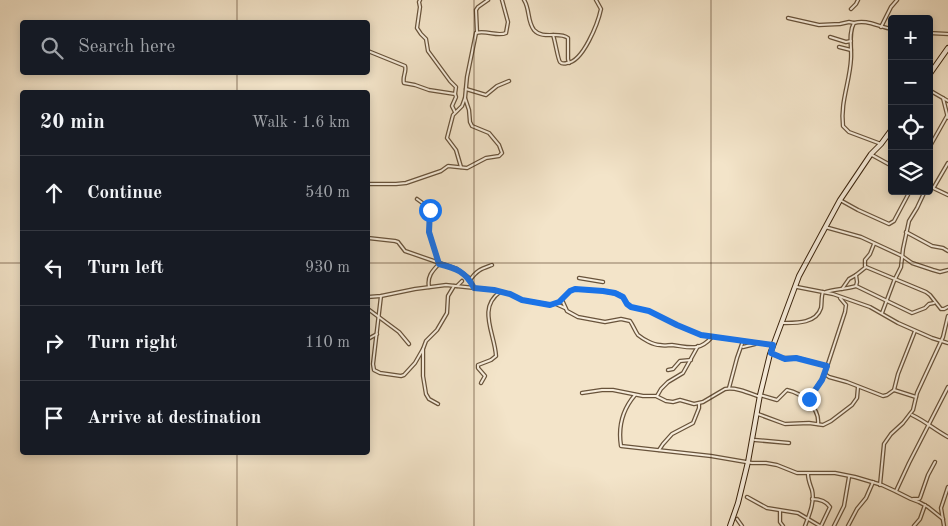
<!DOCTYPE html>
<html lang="en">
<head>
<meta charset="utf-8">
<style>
	:root { --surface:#171b24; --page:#20242c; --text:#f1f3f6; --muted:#9ea1a6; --line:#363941 }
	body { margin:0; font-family:"Old Standard TT",serif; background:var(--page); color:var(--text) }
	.controls { position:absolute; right:15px; top:15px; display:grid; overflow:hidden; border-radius:5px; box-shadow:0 2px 8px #0003 }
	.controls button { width:45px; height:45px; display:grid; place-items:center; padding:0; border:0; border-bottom:1px solid var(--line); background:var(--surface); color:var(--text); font:25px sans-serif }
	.stop { position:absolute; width:15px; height:15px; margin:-11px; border:4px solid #1a73e8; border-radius:50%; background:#fff }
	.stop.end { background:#1a73e8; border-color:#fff; box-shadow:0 1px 5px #0008 }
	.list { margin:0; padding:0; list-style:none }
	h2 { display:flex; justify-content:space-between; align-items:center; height:65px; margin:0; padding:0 20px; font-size:21px }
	h2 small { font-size:16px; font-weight:400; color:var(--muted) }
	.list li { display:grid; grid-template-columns:32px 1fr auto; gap:15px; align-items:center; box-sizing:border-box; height:75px; padding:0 20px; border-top:1px solid var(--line) }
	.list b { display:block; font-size:19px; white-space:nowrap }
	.list em { font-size:16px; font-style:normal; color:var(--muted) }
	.icon { flex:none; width:28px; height:28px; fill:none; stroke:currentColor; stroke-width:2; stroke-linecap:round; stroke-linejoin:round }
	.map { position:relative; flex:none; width:948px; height:526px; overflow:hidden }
	.search { position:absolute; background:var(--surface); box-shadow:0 2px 8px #0003; left:20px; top:20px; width:350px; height:55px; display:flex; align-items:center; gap:12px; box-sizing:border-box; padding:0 18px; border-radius:5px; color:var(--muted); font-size:19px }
	.panel { position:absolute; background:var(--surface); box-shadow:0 2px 8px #0003; left:20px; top:90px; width:350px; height:365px; border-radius:5px }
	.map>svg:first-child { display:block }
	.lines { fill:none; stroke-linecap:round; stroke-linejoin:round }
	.street-casing { stroke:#68533b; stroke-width:4.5 }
	.secondary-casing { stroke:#3a230c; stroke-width:6 }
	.street { stroke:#f7eddc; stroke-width:2 }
	.secondary { stroke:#f7eddc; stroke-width:4 }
	.route { stroke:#1a73e8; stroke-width:6 }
	.grid { fill:none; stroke:#3a230c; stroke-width:1; stroke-opacity:0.55 }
</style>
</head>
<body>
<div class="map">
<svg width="948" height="526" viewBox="0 0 948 526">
	<rect width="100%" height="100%" fill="#f3e4c9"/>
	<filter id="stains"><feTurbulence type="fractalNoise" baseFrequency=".004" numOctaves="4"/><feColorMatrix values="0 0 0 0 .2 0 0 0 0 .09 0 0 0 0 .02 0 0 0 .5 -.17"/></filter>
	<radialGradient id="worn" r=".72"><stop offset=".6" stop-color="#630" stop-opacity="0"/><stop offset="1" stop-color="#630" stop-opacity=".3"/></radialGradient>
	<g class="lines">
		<!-- street casing -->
		<g class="street-casing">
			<g id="street">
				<polyline points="420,0 419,2 420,7 417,28 421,34 426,39 428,51 450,81 456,87 455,94"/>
				<path d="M 524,0 C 530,9 527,21 534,30 C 543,40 559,31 568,38 L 568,59 L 569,63"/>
				<polyline points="851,9 856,4 858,0"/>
				<polyline points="788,18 819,25 840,24 849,22 854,23"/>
				<polyline points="881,27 891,7 897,0"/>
				<polyline points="477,32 476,10 478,7 488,0"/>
				<polyline points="929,33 948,34"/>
				<path d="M 553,35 C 555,40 558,60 560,62 C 562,64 564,64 567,63 C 583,62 598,23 601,9 L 596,0"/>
				<polyline points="830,37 846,42 851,41"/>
				<polyline points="839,47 851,50"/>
				<path d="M 368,51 L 405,66 C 407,71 402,77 404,83 L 415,85 L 429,90 L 455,94 L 456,97 L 452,106 L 455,112"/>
				<polyline points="466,89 486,95 497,86 509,81"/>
				<polyline points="929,90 948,101"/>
				<polyline points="943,98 948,118"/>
				<path d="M 881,144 L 849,132 L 843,126 C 840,103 850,81 851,59 C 852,48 848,33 854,23 C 867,19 878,27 892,29"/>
				<polyline points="929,148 947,116"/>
				<polyline points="872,155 892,166"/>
				<polyline points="461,167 456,150 447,138 453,115 462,106 465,98"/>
				<path d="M 368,184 L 396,184 L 406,183 L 441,171 L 448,166 L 467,168 L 486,158 L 499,156 L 502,153 L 499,145 L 489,133 L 472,126 L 470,122 L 469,110 L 465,98 L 467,77 L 476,33 C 486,30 498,37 506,33 L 508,22 L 502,0"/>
				<polyline points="929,186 948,195"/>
				<polyline points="934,187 948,163"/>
				<path d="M 417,199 L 428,207 L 430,210 L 429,232 L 439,264 C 432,271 427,277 429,287"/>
				<polyline points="840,200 858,210 889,224 894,221 910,191"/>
				<polyline points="825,227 861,237 902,256 912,263 933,270 940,272 948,270"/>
				<polyline points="906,232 932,246 943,248 948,251"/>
				<polyline points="368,238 395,241 398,242 405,251 457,269 468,277 473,287"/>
				<polyline points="865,266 865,260 870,254 874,244"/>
				<polyline points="579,278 603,282"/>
				<path d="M 470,280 C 477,270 481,269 492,265"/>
				<polyline points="457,286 462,281"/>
				<polyline points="856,286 912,313 925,308 929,304 934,303"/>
				<polyline points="797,287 833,294 870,307 898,323 932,338 948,343"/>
				<polyline points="842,289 849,279 856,275"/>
				<path d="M 826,292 C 835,289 847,289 856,286 L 857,282 L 856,275 L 866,267 L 926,292 L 930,295 L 941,309 L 944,309 L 948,307"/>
				<polyline points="381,296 373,364 374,370 380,373 401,376 404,375 415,363 423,349"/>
				<polyline points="368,297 381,296 415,289 446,285 494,290 510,294 522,300 551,305 559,302 570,291 575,289 603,291 618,294 623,297 627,304 631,307 649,311 677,325 701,335 773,345"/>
				<path d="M 562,300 L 567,311 L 578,317 L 605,322 L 621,319 L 630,321 C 633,325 635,331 638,335 C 643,339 653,345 660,345 C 664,346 668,345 672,345 C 689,347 699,352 712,337"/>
				<polyline points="556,304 565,308"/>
				<polyline points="368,309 399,332 409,344"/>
				<polyline points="882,313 894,281 901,267 903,249 909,221 917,208 925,191"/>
				<path d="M 783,323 C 795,323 816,324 821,308 C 822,303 821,297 823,292"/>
				<polyline points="368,339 377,334"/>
				<polyline points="743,347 755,344"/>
				<polyline points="771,353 782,358 797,358 827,366"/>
				<polyline points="668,370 673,369 680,361 691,360"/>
				<polyline points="825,374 829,377 847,382 883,396 887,395 894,390 916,397"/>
				<path d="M 481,383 L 485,376 L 478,368 L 478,365 L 491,360 L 496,356 C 495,334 477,308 500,292"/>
				<polyline points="729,388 737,358 743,341"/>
				<polyline points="894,390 898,374 915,331"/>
				<path d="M 582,393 L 602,390 L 613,390 L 643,396 L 656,396 L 666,401 L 673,402 L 680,400 L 694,404 L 703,402 L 725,389 C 736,387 749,393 760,397"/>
				<path d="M 635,395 C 623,409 618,427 621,446 L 711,456 L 752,463 L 766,463 L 777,465 L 797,473 L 835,473 L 855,477 L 882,485 L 895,491 L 911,499 L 919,502 L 928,507 L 943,519"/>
				<path d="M 760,395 L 777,400 L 787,390 C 802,393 820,408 818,424"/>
				<polyline points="657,396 661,389 668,382 683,373 698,346"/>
				<polyline points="808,401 824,376 845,312 846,305 840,298"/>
				<polyline points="438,404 429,399 426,394 423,376 423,349 426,341 437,330 447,313 448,296 454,286"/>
				<polyline points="758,414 785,424 809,423 823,425 831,421 852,405 857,398 858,387"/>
				<path d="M 912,415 C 925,421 935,430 948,437"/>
				<polyline points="755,440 789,443"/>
				<polyline points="659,450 663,444 672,434 693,423 699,408 699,404"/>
				<polyline points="880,485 884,444 891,434 903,423 913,410 917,393 943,337 948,316"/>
				<polyline points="896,491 909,463 948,387"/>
				<polyline points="747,497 767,508 798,513 820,526"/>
				<path d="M 812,499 C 819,499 826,501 830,507 L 821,526"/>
				<polyline points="913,499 919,499 920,498 928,475 935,462"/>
				<polyline points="780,511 780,522 783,526"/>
				<polyline points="737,519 742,526"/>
				<path d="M 805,526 C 809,515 815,502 812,490 C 810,484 808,480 808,474"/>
				<polyline points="834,526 844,506 849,477"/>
				<polyline points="848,526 857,509 866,498 873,482"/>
				<polyline points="914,526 920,519 925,505"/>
				<polyline points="944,526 941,508 948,487"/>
			</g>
		</g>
		<!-- secondary casing -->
		<g class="secondary-casing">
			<g id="secondary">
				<polyline points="929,75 948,48"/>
				<polyline points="730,526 738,503 748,462 760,395 770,354 799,276 840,200 871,154 881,144 892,129"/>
			</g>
		</g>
		<!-- street -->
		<use href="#street" class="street"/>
		<!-- secondary -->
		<use href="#secondary" class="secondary"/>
	</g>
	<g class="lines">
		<!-- route -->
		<path class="route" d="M 430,210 L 429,232 L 439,264 C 456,268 466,272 474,288 L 494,290 L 510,294 L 522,300 L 550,305 L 559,302 L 570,291 L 575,289 L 603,291 L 615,293 L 623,297 L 627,304 L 631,307 L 649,311 L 677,325 L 701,335 L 773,345 L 771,353 L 785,359 L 796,358 L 827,366 L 822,380 L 809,399"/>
	</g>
	<!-- grid -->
	<path class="grid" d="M 237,0 L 237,22M 474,0 L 474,526M 711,0 L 711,526M 237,72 L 237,92M 0,263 L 22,263M 368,263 L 948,263M 237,452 L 237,526"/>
	<rect width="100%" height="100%" filter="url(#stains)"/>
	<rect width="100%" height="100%" fill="url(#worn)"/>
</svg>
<div class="controls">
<button>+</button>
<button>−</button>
<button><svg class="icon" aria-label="locate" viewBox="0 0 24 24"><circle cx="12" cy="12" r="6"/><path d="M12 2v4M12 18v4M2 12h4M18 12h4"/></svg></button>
<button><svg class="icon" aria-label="layers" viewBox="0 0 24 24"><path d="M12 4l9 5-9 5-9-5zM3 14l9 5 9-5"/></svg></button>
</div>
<div class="stop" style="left:430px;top:210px"></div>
<div class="stop end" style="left:809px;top:399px"></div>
<div class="search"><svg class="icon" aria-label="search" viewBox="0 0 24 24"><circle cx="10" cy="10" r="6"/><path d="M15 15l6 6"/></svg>Search here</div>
<section class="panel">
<h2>20 min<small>Walk · 1.6 km</small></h2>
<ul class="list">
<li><svg class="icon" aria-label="ahead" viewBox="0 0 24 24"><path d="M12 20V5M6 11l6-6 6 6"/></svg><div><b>Continue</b></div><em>540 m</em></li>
<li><svg class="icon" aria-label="left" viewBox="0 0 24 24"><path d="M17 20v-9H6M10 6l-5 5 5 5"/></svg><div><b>Turn left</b></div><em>930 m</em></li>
<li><svg class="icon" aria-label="right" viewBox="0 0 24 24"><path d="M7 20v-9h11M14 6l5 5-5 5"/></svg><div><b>Turn right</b></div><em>110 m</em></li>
<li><svg class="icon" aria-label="arrive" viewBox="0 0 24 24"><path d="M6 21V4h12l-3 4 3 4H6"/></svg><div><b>Arrive at destination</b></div></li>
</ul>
</section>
</div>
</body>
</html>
